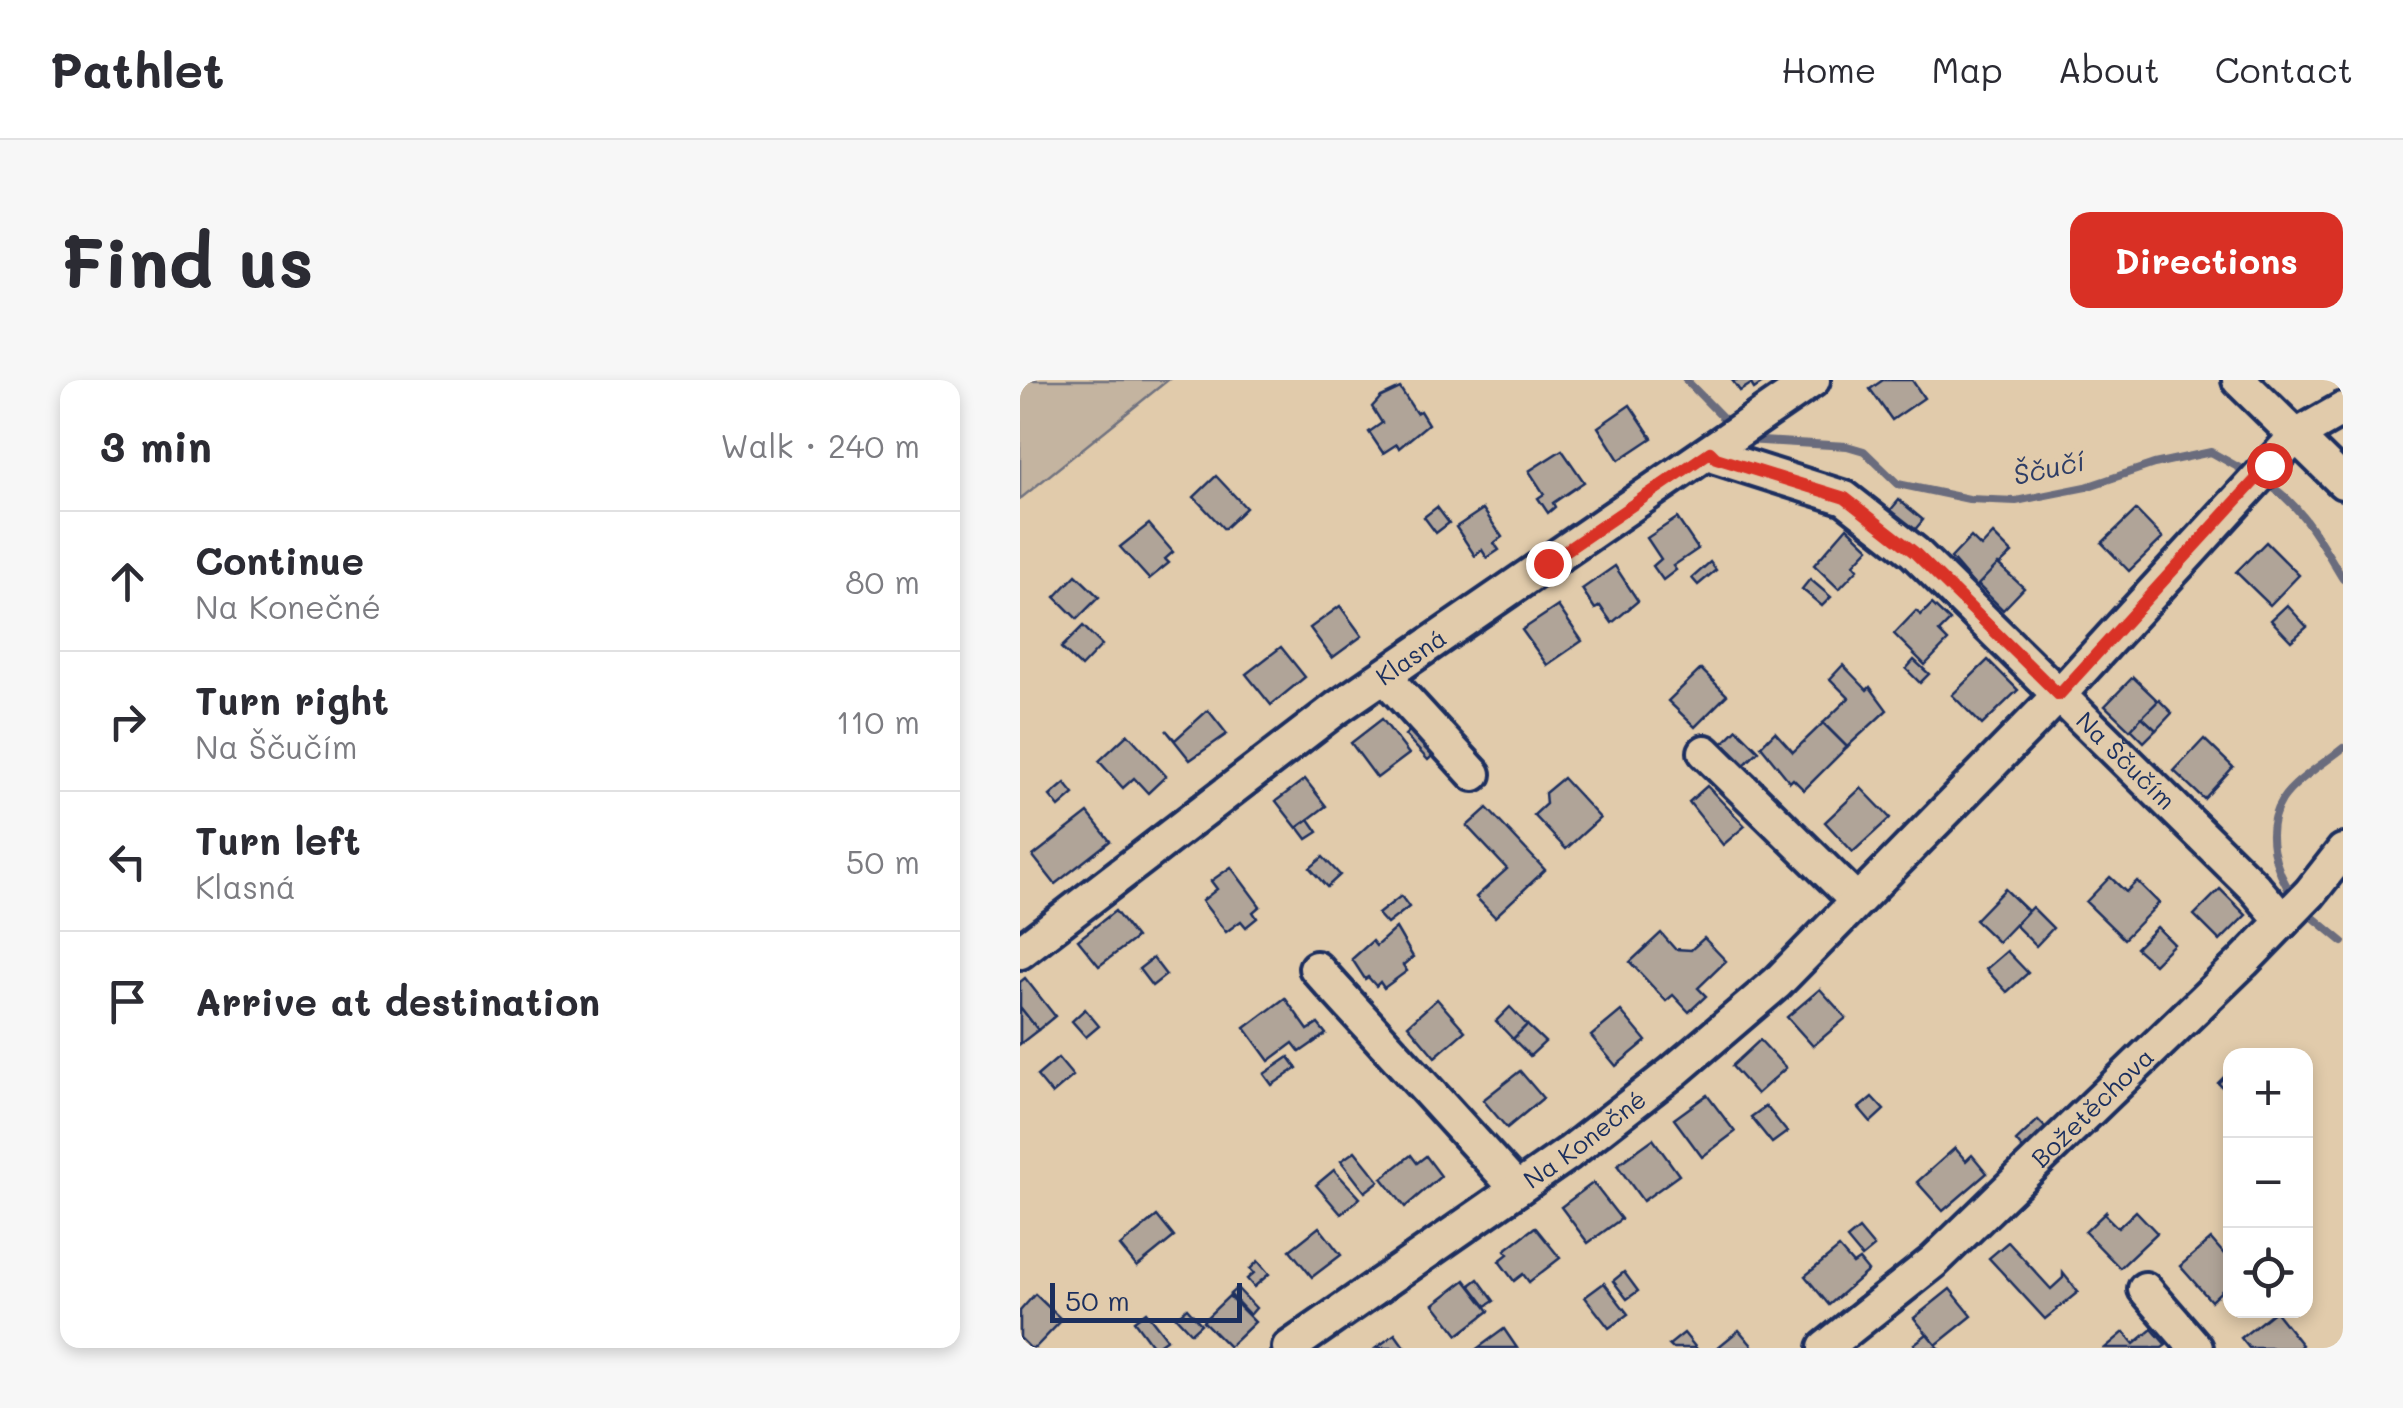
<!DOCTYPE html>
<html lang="en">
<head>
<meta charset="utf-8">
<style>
	:root { --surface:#fff; --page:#f7f7f7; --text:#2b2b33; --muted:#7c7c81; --line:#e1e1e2; --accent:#d93025 }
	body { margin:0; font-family:Mali,sans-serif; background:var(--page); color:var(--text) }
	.controls { position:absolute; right:30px; bottom:30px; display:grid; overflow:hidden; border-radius:20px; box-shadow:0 5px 15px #0003 }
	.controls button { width:90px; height:90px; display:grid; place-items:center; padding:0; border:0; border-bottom:2px solid var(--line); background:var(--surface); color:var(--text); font:50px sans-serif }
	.scale { position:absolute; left:30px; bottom:25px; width:192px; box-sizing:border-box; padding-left:10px; border:5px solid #1b2f5e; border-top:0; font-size:28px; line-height:35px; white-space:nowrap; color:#1b2f5e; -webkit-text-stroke:8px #e1cbab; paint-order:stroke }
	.stop { position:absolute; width:30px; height:30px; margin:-22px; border:8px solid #d93025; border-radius:50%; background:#fff }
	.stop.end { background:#d93025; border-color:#fff; box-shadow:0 2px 10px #0008 }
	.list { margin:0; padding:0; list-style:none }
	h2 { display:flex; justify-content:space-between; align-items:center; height:130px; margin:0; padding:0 40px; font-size:42px }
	h2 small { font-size:32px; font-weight:400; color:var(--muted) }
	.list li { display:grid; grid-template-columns:65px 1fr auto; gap:30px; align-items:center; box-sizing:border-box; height:140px; padding:0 40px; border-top:2px solid var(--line) }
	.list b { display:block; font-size:38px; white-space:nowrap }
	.list p { margin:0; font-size:32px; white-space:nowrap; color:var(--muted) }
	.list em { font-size:32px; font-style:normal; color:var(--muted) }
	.icon { flex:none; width:55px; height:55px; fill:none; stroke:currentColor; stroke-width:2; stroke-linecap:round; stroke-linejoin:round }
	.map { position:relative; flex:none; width:1323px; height:968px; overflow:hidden; border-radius:20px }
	header { display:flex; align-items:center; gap:60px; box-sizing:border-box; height:140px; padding:0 50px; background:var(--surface); border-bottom:2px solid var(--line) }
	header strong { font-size:48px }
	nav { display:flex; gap:55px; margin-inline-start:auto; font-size:35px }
	.intro { display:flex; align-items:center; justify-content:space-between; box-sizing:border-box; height:240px; padding:0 60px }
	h1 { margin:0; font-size:70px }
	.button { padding:25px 45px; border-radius:20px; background:var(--accent); color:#fff; font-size:35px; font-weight:700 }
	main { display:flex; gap:60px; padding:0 60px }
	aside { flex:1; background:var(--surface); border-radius:20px; box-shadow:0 5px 15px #0003 }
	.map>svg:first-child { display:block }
	.green { fill:#c4b4a0; stroke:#70727f; stroke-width:2.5 }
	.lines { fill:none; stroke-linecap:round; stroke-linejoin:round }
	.stream { stroke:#6a6c7d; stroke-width:8 }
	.building { fill:#b0a498; stroke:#1b2f5e; stroke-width:2.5 }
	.minor-casing { stroke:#1b2f5e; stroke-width:40 }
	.minor { stroke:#e1cbab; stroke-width:32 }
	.route { stroke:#d93025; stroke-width:12 }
	.labels { text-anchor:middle; stroke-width:8; stroke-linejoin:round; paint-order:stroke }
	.street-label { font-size:25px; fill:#1b2f5e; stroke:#e1cbab }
	.water-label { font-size:28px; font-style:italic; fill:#2f3e66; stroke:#e1cbab }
</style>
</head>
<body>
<header>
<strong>Pathlet</strong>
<nav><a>Home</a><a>Map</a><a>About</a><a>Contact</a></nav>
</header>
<div class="intro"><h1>Find us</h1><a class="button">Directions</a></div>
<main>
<aside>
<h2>3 min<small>Walk · 240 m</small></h2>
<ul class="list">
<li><svg class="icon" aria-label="ahead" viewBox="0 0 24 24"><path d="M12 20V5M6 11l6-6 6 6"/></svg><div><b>Continue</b><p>Na Konečné</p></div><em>80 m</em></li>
<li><svg class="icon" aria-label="right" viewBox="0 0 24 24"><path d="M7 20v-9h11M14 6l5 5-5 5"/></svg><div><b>Turn right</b><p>Na Ščučím</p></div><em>110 m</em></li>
<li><svg class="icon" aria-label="left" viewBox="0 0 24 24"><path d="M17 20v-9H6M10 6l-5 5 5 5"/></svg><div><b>Turn left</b><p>Klasná</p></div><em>50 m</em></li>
<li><svg class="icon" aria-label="arrive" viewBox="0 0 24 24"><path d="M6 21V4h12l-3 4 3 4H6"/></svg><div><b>Arrive at destination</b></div></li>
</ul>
</aside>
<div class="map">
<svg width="1323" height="968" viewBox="0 0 1323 968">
	<rect width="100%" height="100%" fill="#e1cbab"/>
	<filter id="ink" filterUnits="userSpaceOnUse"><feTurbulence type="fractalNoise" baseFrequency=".01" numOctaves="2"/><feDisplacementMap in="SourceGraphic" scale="20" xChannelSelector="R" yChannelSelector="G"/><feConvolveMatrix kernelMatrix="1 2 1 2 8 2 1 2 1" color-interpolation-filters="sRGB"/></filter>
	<g filter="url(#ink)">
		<!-- green -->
		<polygon class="green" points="0,0 148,0 0,119"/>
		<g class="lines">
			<!-- stream -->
			<g class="stream">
				<polyline points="666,0 712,47"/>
				<polyline points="725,60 827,66 844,71 878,104 949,119 996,121 1066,107 1134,84 1191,72 1232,95"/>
				<path d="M 1244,102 C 1281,122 1302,165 1323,199"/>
				<path d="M 1274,518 C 1255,490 1242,452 1262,420 C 1275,400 1305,383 1323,368"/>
				<polyline points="1283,529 1323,562"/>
			</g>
		</g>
		<!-- building -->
		<g class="building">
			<polygon points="712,0 743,0 744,2 734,9 731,4 720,11"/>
			<polygon points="863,0 892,0 904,18 872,40 850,9"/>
			<polygon points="380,8 396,33 400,31 408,44 379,68 377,64 363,73 349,52 362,43 352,27 361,17"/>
			<polygon points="610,25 632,58 599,80 578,47"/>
			<polygon points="542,70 564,102 533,123 535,127 528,133 518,118 524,114 509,91"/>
			<polygon points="196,96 226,128 204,149 174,117"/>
			<polygon points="879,120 903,140 893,152 869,132"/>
			<polygon points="417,127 429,143 416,153 404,137"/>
			<polygon points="463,129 482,157 474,163 479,170 467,178 462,170 455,176 436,147"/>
			<polygon points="1116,130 1143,158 1109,191 1082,163"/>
			<polygon points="657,138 678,169 653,186 656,190 643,200 633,186 641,179 627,158"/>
			<polygon points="129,144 153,172 145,179 149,183 129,199 100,167"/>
			<polygon points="827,147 849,168 834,184 838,189 819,209 794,185"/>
			<polygon points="973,154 992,173 956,207 931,178 951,157 961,167"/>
			<polygon points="1246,162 1279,195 1250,225 1216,192"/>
			<polygon points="690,182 696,190 678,205 672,198"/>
			<polygon points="978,184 1004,208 983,230 959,206 956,207"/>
			<polygon points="595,186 618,221 592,243 580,226 575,229 562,209"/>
			<polygon points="56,195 79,217 57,239 35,217"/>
			<polygon points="790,199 811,217 802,226 782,209"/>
			<polygon points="912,224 930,241 919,252 928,261 905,285 874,254 896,231 901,235"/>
			<polygon points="1267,225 1287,247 1271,261 1251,240"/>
			<polygon points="320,226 342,256 312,278 290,248"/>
			<polygon points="538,226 562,261 527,285 502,250"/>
			<polygon points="63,246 82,265 61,287 41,268"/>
			<polygon points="261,267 285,297 251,325 226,294"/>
			<polygon points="894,280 909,294 900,303 886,289"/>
			<polygon points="968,280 998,310 962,345 932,315"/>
			<polygon points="823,285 847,310 850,307 867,330 827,367 803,343 829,318 810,299"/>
			<polygon points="681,289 707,315 675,347 648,321"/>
			<polygon points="1113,297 1138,321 1110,350 1085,326"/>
			<polygon points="1139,320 1152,333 1136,350 1122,337"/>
			<polygon points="188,330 207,354 170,380 146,350 155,360"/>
			<polygon points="1122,337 1136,350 1124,362 1111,349"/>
			<polygon points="362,339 389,374 357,398 331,363"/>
			<polygon points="398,343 421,368 408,380 385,355"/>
			<polygon points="803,343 827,367 784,410 773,399 770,402 741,366 755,352 773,372"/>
			<polygon points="717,349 739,371 722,387 700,366"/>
			<polygon points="108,354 146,396 128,413 114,398 103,408 79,381"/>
			<polygon points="1184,359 1213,387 1184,419 1154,391"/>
			<polygon points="543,398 580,438 546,469 514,435 526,424 525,413"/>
			<polygon points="285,399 306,426 277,448 256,421"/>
			<polygon points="45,403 54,414 39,427 30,416"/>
			<polygon points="687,406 725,446 703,465 669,422"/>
			<polygon points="841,408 870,438 833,472 805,442"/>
			<polygon points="467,428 525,490 475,537 456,517 487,489 447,446"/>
			<polygon points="68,433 90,461 35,504 13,476"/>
			<polygon points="289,439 298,452 287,459 278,447"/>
			<polygon points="303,477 320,495 307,507 290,488"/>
			<polygon points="211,487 240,526 233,532 237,538 226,547 221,541 206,552 182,521 197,509 191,501"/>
			<polygon points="1090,497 1106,512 1117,501 1139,523 1104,559 1066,522"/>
			<polygon points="985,509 1008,531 978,562 955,540"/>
			<polygon points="1200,509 1226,535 1200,561 1174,535"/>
			<polygon points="381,516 389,527 367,544 358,534"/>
			<polygon points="1012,527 1033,548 1016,566 995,545"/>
			<polygon points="95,531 116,558 79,586 58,560"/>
			<polygon points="1137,547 1154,564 1134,584 1116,568"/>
			<polygon points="376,548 393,577 383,585 387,591 364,608 360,602 356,606 348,597 345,599 332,579 352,561 356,566"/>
			<polygon points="641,553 655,569 671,570 684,558 706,581 678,608 686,616 669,632 653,615 646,621 610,582"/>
			<polygon points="987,571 1008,593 987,612 966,589"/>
			<polygon points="133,578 146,595 132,606 119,589"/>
			<polygon points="5,598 35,636 18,650 0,627 0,602"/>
			<polygon points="800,609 826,638 793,666 767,637"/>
			<polygon points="265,618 288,650 298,644 306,654 280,672 273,663 249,681 225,648"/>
			<polygon points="417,619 445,651 415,677 388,645"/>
			<polygon points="0,627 18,650 0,664"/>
			<polygon points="490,627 507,645 493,659 476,641"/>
			<polygon points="65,629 79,646 66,657 52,641"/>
			<polygon points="601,631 626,661 596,686 571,656"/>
			<polygon points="507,645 525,662 510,676 493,659"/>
			<polygon points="740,660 766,688 737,714 712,686"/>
			<polygon points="269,677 277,688 252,705 244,694"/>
			<polygon points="38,678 53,696 32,714 17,696"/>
			<polygon points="500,691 523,718 487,748 463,720"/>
			<polygon points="1210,691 1210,715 1198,703"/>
			<polygon points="687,715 715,752 682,777 654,739"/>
			<polygon points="852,717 864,730 851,742 839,728"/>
			<polygon points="746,726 767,752 752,763 731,737"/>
			<polygon points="1018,740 1029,751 1006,773 996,761"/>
			<polygon points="633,759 659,795 623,821 597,785"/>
			<polygon points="935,768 946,781 952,775 967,793 923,831 897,802"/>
			<polygon points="335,771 359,801 345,812 321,781"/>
			<polygon points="391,775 397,783 406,776 421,796 385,827 362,798"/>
			<polygon points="314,790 340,818 321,834 296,805"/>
			<polygon points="573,803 601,839 568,863 541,827"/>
			<polygon points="1087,831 1085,835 1098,848 1116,831 1137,853 1100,888 1065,852"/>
			<polygon points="137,836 154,857 117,887 100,866"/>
			<polygon points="299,847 321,875 292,897 270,870"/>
			<polygon points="515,847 540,878 509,902 503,894 494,901 479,881 488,874 485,870"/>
			<polygon points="839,849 854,867 842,877 827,859"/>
			<polygon points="1191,859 1210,881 1210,903 1191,921 1160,886"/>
			<polygon points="988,862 1031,909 1043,898 1043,893 1058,912 1025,939 969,878"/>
			<polygon points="819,868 833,884 839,880 848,891 809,925 785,896"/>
			<polygon points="238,881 249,894 234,907 227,899 234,893 230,889"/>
			<polygon points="604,892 618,911 607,919 593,901"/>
			<polygon points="458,899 474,921 466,926 450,905"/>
			<polygon points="445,900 469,931 438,955 414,924"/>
			<polygon points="584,903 608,934 589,948 565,917"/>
			<polygon points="217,908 236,928 230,935 210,914"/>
			<polygon points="930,909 952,936 916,965 894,938"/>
			<polygon points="15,914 42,940 15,968 10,968 0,958 0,931"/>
			<polygon points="209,916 235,942 209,967 183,941"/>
			<polygon points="167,928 181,944 171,953 156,937"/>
			<polygon points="1255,931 1282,965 1279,968 1229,968 1221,958"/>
			<polygon points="126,932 147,959 134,968 114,941"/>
			<polygon points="484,949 497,968 458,968"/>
			<polygon points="1132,949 1146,965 1142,968 1085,968 1104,952 1114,964"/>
			<polygon points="719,950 734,968 697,968"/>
			<polygon points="664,953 676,968 652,968 649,965"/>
			<polygon points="375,954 385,968 356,968"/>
			<polygon points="907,954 916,965 919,968 897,968 894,964"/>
		</g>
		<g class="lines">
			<!-- minor casing -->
			<g class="minor-casing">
				<g id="minor">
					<polyline points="1219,0 1323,102"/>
					<path id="s1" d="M 690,72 L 696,77 L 825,118 L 894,172 L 1234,507 L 1263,541"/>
					<polyline points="364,296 454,394"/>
					<polyline points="685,372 837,521"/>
					<path id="s2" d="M 0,572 L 317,328 L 793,0"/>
					<polyline points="296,588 497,809"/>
					<polyline points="1125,909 1176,968"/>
					<path id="s3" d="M 269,968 L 549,773 L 653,692 L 757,603 L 1039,315 L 1276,56 L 1323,29"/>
					<path id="s4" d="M 805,968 L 913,882 L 1223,582 L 1290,513 L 1323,471"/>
				</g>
			</g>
			<!-- minor -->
			<use href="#minor" class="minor"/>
		</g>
	</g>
	<g class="lines" filter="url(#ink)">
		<!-- route -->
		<polyline class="route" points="528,183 690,72 696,78 825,118 894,172 1039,315 1249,85"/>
	</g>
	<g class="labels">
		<!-- street labels -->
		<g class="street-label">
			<text dy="9" stroke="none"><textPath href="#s2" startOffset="490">Klasná</textPath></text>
			<text dy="9" stroke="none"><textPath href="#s1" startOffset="528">Na Ščučím</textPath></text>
			<text dy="9" stroke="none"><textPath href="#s4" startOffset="360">Božetěchova</textPath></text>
			<text dy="9" stroke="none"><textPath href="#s3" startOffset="362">Na Konečné</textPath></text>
		</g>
		<!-- water labels -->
		<g class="water-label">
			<text transform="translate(1029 88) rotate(-12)" y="10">Ščučí</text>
		</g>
	</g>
</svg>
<div class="controls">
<button>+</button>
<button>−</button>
<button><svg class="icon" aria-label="locate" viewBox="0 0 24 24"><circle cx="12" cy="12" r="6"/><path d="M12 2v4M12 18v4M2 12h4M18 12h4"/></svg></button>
</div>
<div class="scale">50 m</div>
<div class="stop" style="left:1249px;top:85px"></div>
<div class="stop end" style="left:528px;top:183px"></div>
</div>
</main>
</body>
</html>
